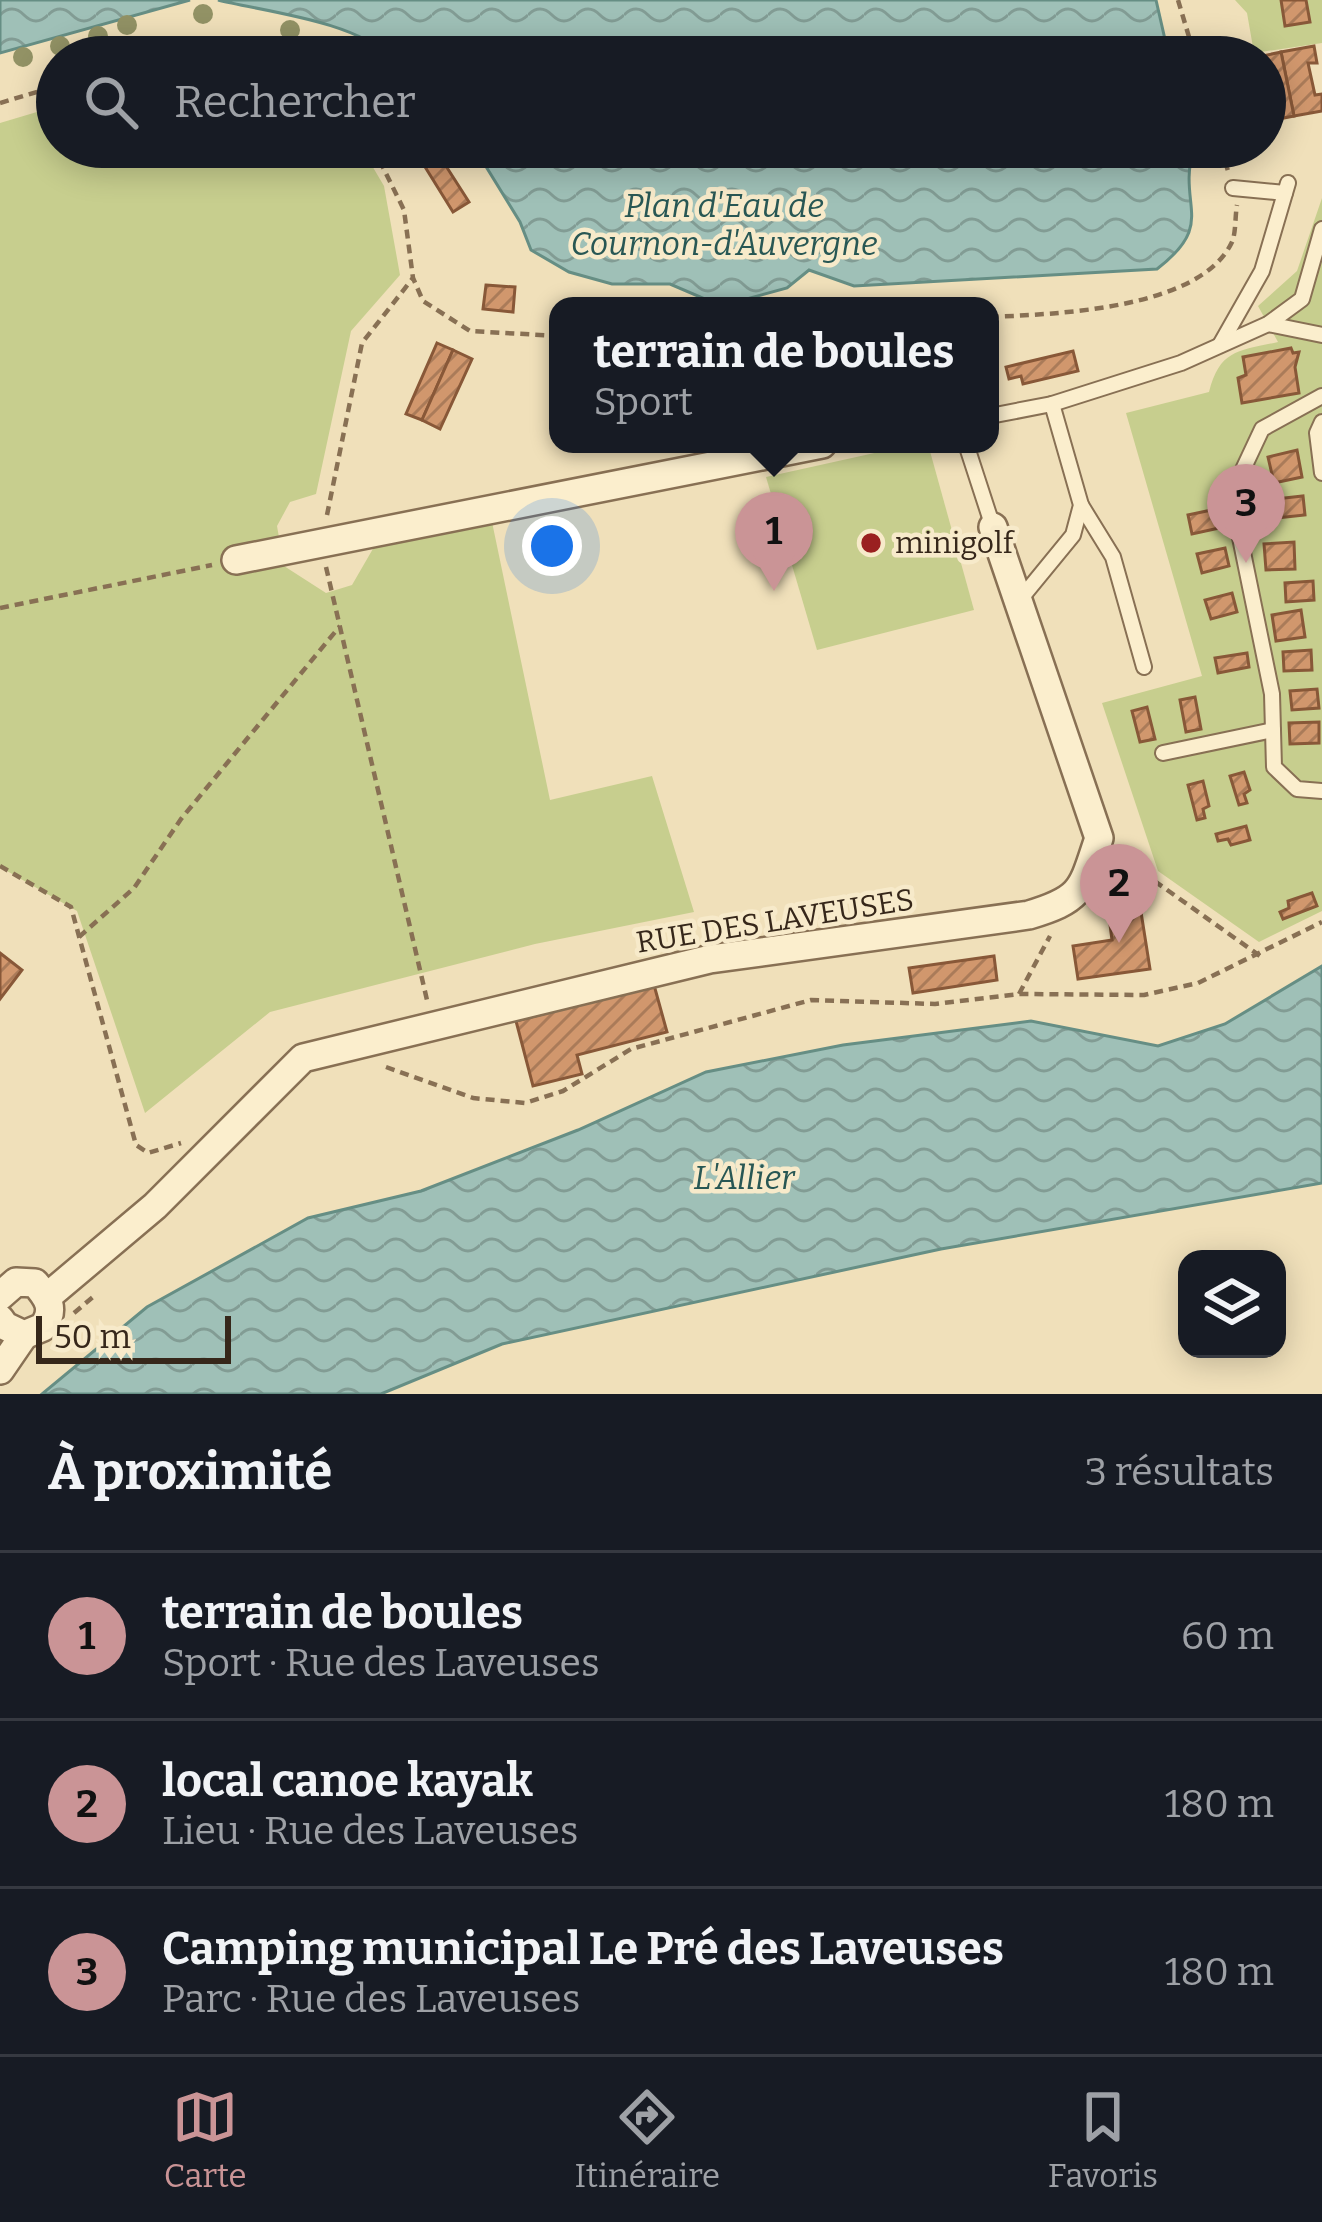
<!DOCTYPE html>
<html lang="fr">
<head>
<meta charset="utf-8">
<style>
	:root { --surface:#171b24; --page:#20242c; --text:#f1f3f6; --muted:#9ea1a6; --line:#363941; --accent:#ca9496 }
	body { margin:0; font-family:Bitter,serif; background:var(--page); color:var(--text) }
	.controls { position:absolute; right:36px; bottom:36px; display:grid; overflow:hidden; border-radius:24px; box-shadow:0 6px 30px #0003 }
	.controls button { width:108px; height:108px; display:grid; place-items:center; padding:0; border:0; border-bottom:3px solid var(--line); background:var(--surface); color:var(--text); font:60px sans-serif }
	.scale { position:absolute; left:36px; bottom:30px; width:195px; box-sizing:border-box; padding-left:12px; border:6px solid #36271a; border-top:0; font-size:33px; line-height:42px; white-space:nowrap; color:#36271a; -webkit-text-stroke:9px #f7eaca; paint-order:stroke }
	.you { position:absolute; left:552px; top:546px; width:42px; height:42px; margin:-30px; border:9px solid #fff; border-radius:50%; background:#1a73e8; box-shadow:0 0 0 18px #1a73e833 }
	.badge { display:grid; place-items:center; width:78px; height:78px; border-radius:50%; background:var(--accent); color:#111; font-size:39px; font-weight:700 }
	.pin { position:absolute; translate:-50% -99px; filter:drop-shadow(0 3px 6px #0008) }
	.pin::after { content:''; position:absolute; top:63px; width:42px; height:36px; background:inherit; clip-path:polygon(0 0,100% 0,50% 100%) }
	.popup { position:absolute; left:549px; top:297px; width:450px; height:156px; box-sizing:border-box; display:grid; place-content:center; border-radius:24px; background:var(--surface); filter:drop-shadow(0 3px 9px #0005); font-size:39px; white-space:nowrap; color:var(--muted) }
	.popup b { font-size:45px; color:var(--text) }
	.popup::after { content:''; position:absolute; left:50%; top:100%; margin-left:-24px; border:24px solid transparent; border-top-color:var(--surface) }
	.list { margin:0; padding:0; list-style:none }
	h2 { display:flex; justify-content:space-between; align-items:center; height:156px; margin:0; padding:0 48px; font-size:51px }
	h2 small { font-size:39px; font-weight:400; color:var(--muted) }
	.list li { display:grid; grid-template-columns:78px 1fr auto; gap:36px; align-items:center; box-sizing:border-box; height:168px; padding:0 48px; border-top:3px solid var(--line) }
	.list b { display:block; font-size:45px; white-space:nowrap }
	.list p { margin:0; font-size:39px; white-space:nowrap; color:var(--muted) }
	.list em { font-size:39px; font-style:normal; color:var(--muted) }
	.icon { flex:none; width:66px; height:66px; fill:none; stroke:currentColor; stroke-width:2; stroke-linecap:round; stroke-linejoin:round }
	.map { position:relative; flex:none; width:1322px; height:1394px; overflow:hidden }
	.search { position:absolute; background:var(--surface); box-shadow:0 6px 30px #0003; left:36px; right:36px; top:36px; height:132px; display:flex; align-items:center; gap:30px; box-sizing:border-box; padding:0 42px; border-radius:66px; color:var(--muted); font-size:45px }
	.sheet { height:660px; background:var(--surface) }
	nav { display:flex; justify-content:space-around; align-items:center; box-sizing:border-box; height:168px; border-top:3px solid var(--line); background:var(--surface); font-size:33px; color:var(--muted) }
	nav a { display:grid; justify-items:center; gap:6px }
	nav .on { color:var(--accent) }
	.map>svg:first-child { display:block }
	.green { fill:#c7ce8e }
	.water { fill:url(#water-waves); stroke:#668e84; stroke-width:3 }
	.building { fill:url(#building-hatch); stroke:#885838; stroke-width:3 }
	.lines { fill:none; stroke-linecap:round; stroke-linejoin:round }
	.lane-casing { stroke:#887054; stroke-width:18 }
	.street-casing { stroke:#887054; stroke-width:32 }
	.path { stroke:#887054; stroke-width:4.5; stroke-dasharray:9 6; stroke-linecap:butt }
	.lane { stroke:#fbeecd; stroke-width:14 }
	.street { stroke:#fbeecd; stroke-width:27 }
	.tree { fill:#929265 }
	.poi-dot { fill:#9a2020; stroke:#f7eaca; stroke-width:4.5 }
	.labels { text-anchor:middle; stroke-width:9; stroke-linejoin:round; paint-order:stroke }
	.poi-label { font-size:30px; fill:#36271a; stroke:#f7eaca; text-anchor:start }
	.street-label { font-size:30px; fill:#36271a; stroke:#f7eaca }
	.water-label { font-size:33px; font-style:italic; fill:#285754; stroke:#f7eaca }
</style>
</head>
<body>
<div class="map">
<svg width="1322" height="1394" viewBox="0 0 1322 1394">
	<defs>
		<pattern id="water-waves" width="16" height="10" patternUnits="userSpaceOnUse" patternTransform="scale(3)"><rect width="16" height="10" fill="#9fc0b7"/><path d="M0 5q4-4 8 0t8 0" fill="none" stroke="#829c94"/></pattern>
		<pattern id="building-hatch" width="6" height="6" patternUnits="userSpaceOnUse" patternTransform="scale(3)"><rect width="6" height="6" fill="#d1976d"/><path d="M-1 1l2-2M0 6l6-6M5 7l2-2" fill="none" stroke="#aa7b59"/></pattern>
	</defs>
	<rect width="100%" height="100%" fill="#f0e0ba"/>
	<!-- green -->
	<g class="green">
		<polygon points="1235,0 1322,0 1322,43 1254,53 1247,13"/>
		<polygon points="57,106 57,147 361,147 384,186 400,275 351,331 316,494 290,502 277,526 284,566 326,593 352,585 374,547 492,522 550,800 652,776 694,912 535,944 270,1012 145,1113 77,911 0,867 0,123"/>
		<path d="M 1322,198 L 1322,911 L 1259,942 L 1158,871 L 1102,703 L 1202,676 L 1126,413 L 1209,392 C 1220,349 1239,351 1278,342 L 1258,306 L 1297,271 Z"/>
		<polygon points="915,444 928,444 974,610 817,650 766,477"/>
	</g>
	<!-- water -->
	<g class="water">
		<polygon points="0,0 190,0 0,53"/>
		<path d="M 218,0 L 1156,0 L 1169,57 L 388,57 C 360,22 262,11 218,0 Z"/>
		<path d="M 474,147 L 1194,147 C 1176,207 1218,222 1157,269 L 854,286 L 809,270 L 787,288 L 721,306 L 670,284 L 612,284 L 569,272 L 531,250 L 520,222 Z"/>
		<polygon points="1322,966 1322,1183 941,1249 502,1344 381,1394 42,1394 147,1307 308,1218 421,1191 578,1130 706,1072 843,1045 1031,1021 1158,1046 1225,1024"/>
	</g>
	<!-- building -->
	<g class="building">
		<polygon points="1281,0 1306,0 1310,22 1285,26"/>
		<polygon points="1314,46 1317,63 1308,63 1315,95 1322,94 1322,111 1294,116 1281,52"/>
		<polygon points="1281,52 1294,116 1268,121 1265,57 1258,57"/>
		<polygon points="437,152 469,202 453,212 422,162"/>
		<polygon points="486,285 515,287 513,312 483,309"/>
		<polygon points="437,343 453,350 422,420 406,414"/>
		<polygon points="1291,348 1293,353 1299,352 1295,367 1299,393 1242,403 1238,378 1246,375 1243,357"/>
		<polygon points="453,350 472,359 440,429 422,420"/>
		<polygon points="1073,351 1078,371 1023,384 1021,376 1009,379 1006,367"/>
		<polygon points="1297,450 1302,477 1274,483 1268,457"/>
		<polygon points="1303,496 1305,515 1276,518 1275,499"/>
		<polygon points="1216,509 1219,528 1192,534 1188,515"/>
		<polygon points="1294,542 1295,569 1266,570 1264,544"/>
		<polygon points="1225,548 1229,566 1202,573 1197,554"/>
		<polygon points="1313,581 1314,600 1286,602 1285,583"/>
		<polygon points="1232,593 1237,612 1211,619 1205,600"/>
		<polygon points="1301,610 1305,637 1276,641 1272,615"/>
		<polygon points="1311,650 1312,670 1284,671 1283,652"/>
		<polygon points="1247,653 1249,667 1218,673 1215,658"/>
		<polygon points="1317,689 1319,708 1292,710 1290,691"/>
		<polygon points="1195,697 1201,729 1186,732 1180,700"/>
		<polygon points="1147,707 1155,739 1140,742 1132,711"/>
		<polygon points="1319,722 1319,743 1290,744 1289,723"/>
		<polygon points="1244,772 1250,790 1244,794 1247,803 1239,805 1230,776"/>
		<polygon points="1203,781 1209,806 1203,809 1205,818 1197,820 1188,785"/>
		<polygon points="1246,826 1250,840 1231,845 1228,839 1218,841 1216,834"/>
		<polygon points="1312,893 1317,906 1283,919 1280,912 1289,908 1288,901"/>
		<polygon points="1141,912 1150,969 1078,979 1073,946 1112,940 1109,917"/>
		<polygon points="0,953 22,970 0,999"/>
		<polygon points="994,956 997,980 913,993 909,968"/>
		<polygon points="654,985 667,1032 577,1055 582,1074 533,1086 516,1021"/>
	</g>
	<g class="lines">
		<!-- lane casing -->
		<g class="lane-casing">
			<g id="lane">
				<polyline points="1233,188 1285,193"/>
				<polyline points="1268,324 1322,335"/>
				<polyline points="1220,345 1262,271 1288,183"/>
				<polyline points="1322,396 1262,429 1239,478 1237,523 1272,694 1274,767 1297,789 1322,791"/>
				<polyline points="990,416 1052,404 1181,363 1268,324 1302,299 1322,229"/>
				<polyline points="1322,422 1317,433 1322,473"/>
				<polyline points="966,444 993,527"/>
				<polyline points="1081,505 1113,557 1144,667"/>
				<polyline points="1018,602 1073,535 1081,505 1052,404"/>
				<polyline points="1163,753 1273,730"/>
			</g>
		</g>
		<!-- street casing -->
		<g class="street-casing">
			<g id="street">
				<polyline points="236,560 822,444"/>
				<path d="M 0,1296 L 16,1282 L 35,1283 C 48,1298 56,1309 43,1327 L 24,1335 L 5,1326 L 0,1319"/>
				<path d="M 47,1297 L 155,1206 L 303,1058 L 710,959 L 1029,915 C 1083,899 1082,889 1099,838 L 993,527"/>
				<polyline points="0,1370 24,1335"/>
			</g>
		</g>
		<!-- path -->
		<g class="path">
			<polyline points="1178,0 1195,57"/>
			<polyline points="153,57 188,46 229,57"/>
			<polyline points="0,103 57,86"/>
			<polyline points="373,147 404,210 413,278 423,301 470,331 558,336"/>
			<polyline points="1221,147 1228,171"/>
			<path d="M 990,317 C 1055,314 1200,310 1232,242 C 1236,233 1235,216 1237,205"/>
			<polyline points="327,515 362,343 413,278"/>
			<polyline points="326,567 427,1000"/>
			<polyline points="0,608 212,565"/>
			<polyline points="1118,855 1260,956"/>
			<polyline points="0,866 71,907 136,1145 148,1153 181,1143"/>
			<polyline points="79,937 134,888 181,819 340,626"/>
			<polyline points="1019,994 1050,936"/>
			<polyline points="386,1067 473,1098 525,1103 563,1091 631,1049 811,1000 935,1004 1019,994 1144,995 1198,983 1322,922"/>
			<polyline points="74,1313 93,1297"/>
		</g>
		<!-- lane -->
		<use href="#lane" class="lane"/>
		<!-- street -->
		<use href="#street" class="street"/>
	</g>
	<!-- trees -->
	<g class="tree">
		<circle cx="203" cy="14" r="10"/>
		<circle cx="127" cy="25" r="10"/>
		<circle cx="290" cy="30" r="10"/>
		<circle cx="98" cy="36" r="10"/>
		<circle cx="60" cy="46" r="10"/>
		<circle cx="23" cy="57" r="10"/>
	</g>
	<!-- markers -->
	<circle class="poi-dot" cx="871" cy="543" r="12"/>
	<g class="labels">
		<!-- poi labels -->
		<g class="poi-label">
			<text x="895" y="553">minigolf</text>
		</g>
		<!-- street labels -->
		<g class="street-label">
			<text transform="translate(775 921) rotate(-9)" y="10">RUE DES LAVEUSES</text>
		</g>
		<!-- water labels -->
		<g class="water-label">
			<text x="724" y="217">Plan d'Eau de<tspan x="724" dy="38">Cournon-d'Auvergne</tspan></text>
			<text x="744" y="1189">L'Allier</text>
		</g>
	</g>
</svg>
<div class="controls">
<button><svg class="icon" aria-label="layers" viewBox="0 0 24 24"><path d="M12 4l9 5-9 5-9-5zM3 14l9 5 9-5"/></svg></button>
</div>
<div class="scale">50 m</div>
<div class="you"></div>
<div class="pin badge" style="left:774px;top:591px">1</div>
<div class="popup"><b>terrain de boules</b>Sport</div>
<div class="pin badge" style="left:1119px;top:943px">2</div>
<div class="pin badge" style="left:1246px;top:563px">3</div>
<div class="search"><svg class="icon" aria-label="search" viewBox="0 0 24 24"><circle cx="10" cy="10" r="6"/><path d="M15 15l6 6"/></svg>Rechercher</div>
</div>
<section class="sheet">
<h2>À proximité<small>3 résultats</small></h2>
<ul class="list">
<li><span class="badge">1</span><div><b>terrain de boules</b><p>Sport · Rue des Laveuses</p></div><em>60 m</em></li>
<li><span class="badge">2</span><div><b>local canoe kayak</b><p>Lieu · Rue des Laveuses</p></div><em>180 m</em></li>
<li><span class="badge">3</span><div><b>Camping municipal Le Pré des Laveuses</b><p>Parc · Rue des Laveuses</p></div><em>180 m</em></li>
</ul>
</section>
<nav>
<a class="on"><svg class="icon" aria-label="map" viewBox="0 0 24 24"><path d="M3 6l6-2 6 2 6-2v14l-6 2-6-2-6 2zM9 4v14M15 6v14"/></svg>Carte</a>
<a><svg class="icon" aria-label="directions" viewBox="0 0 24 24"><path d="M12 3l9 9-9 9-9-9zM9 14v-3h6M13 9l2 2-2 2"/></svg>Itinéraire</a>
<a><svg class="icon" aria-label="saved" viewBox="0 0 24 24"><path d="M7 4h10v16l-5-4-5 4z"/></svg>Favoris</a>
</nav>
</body>
</html>
